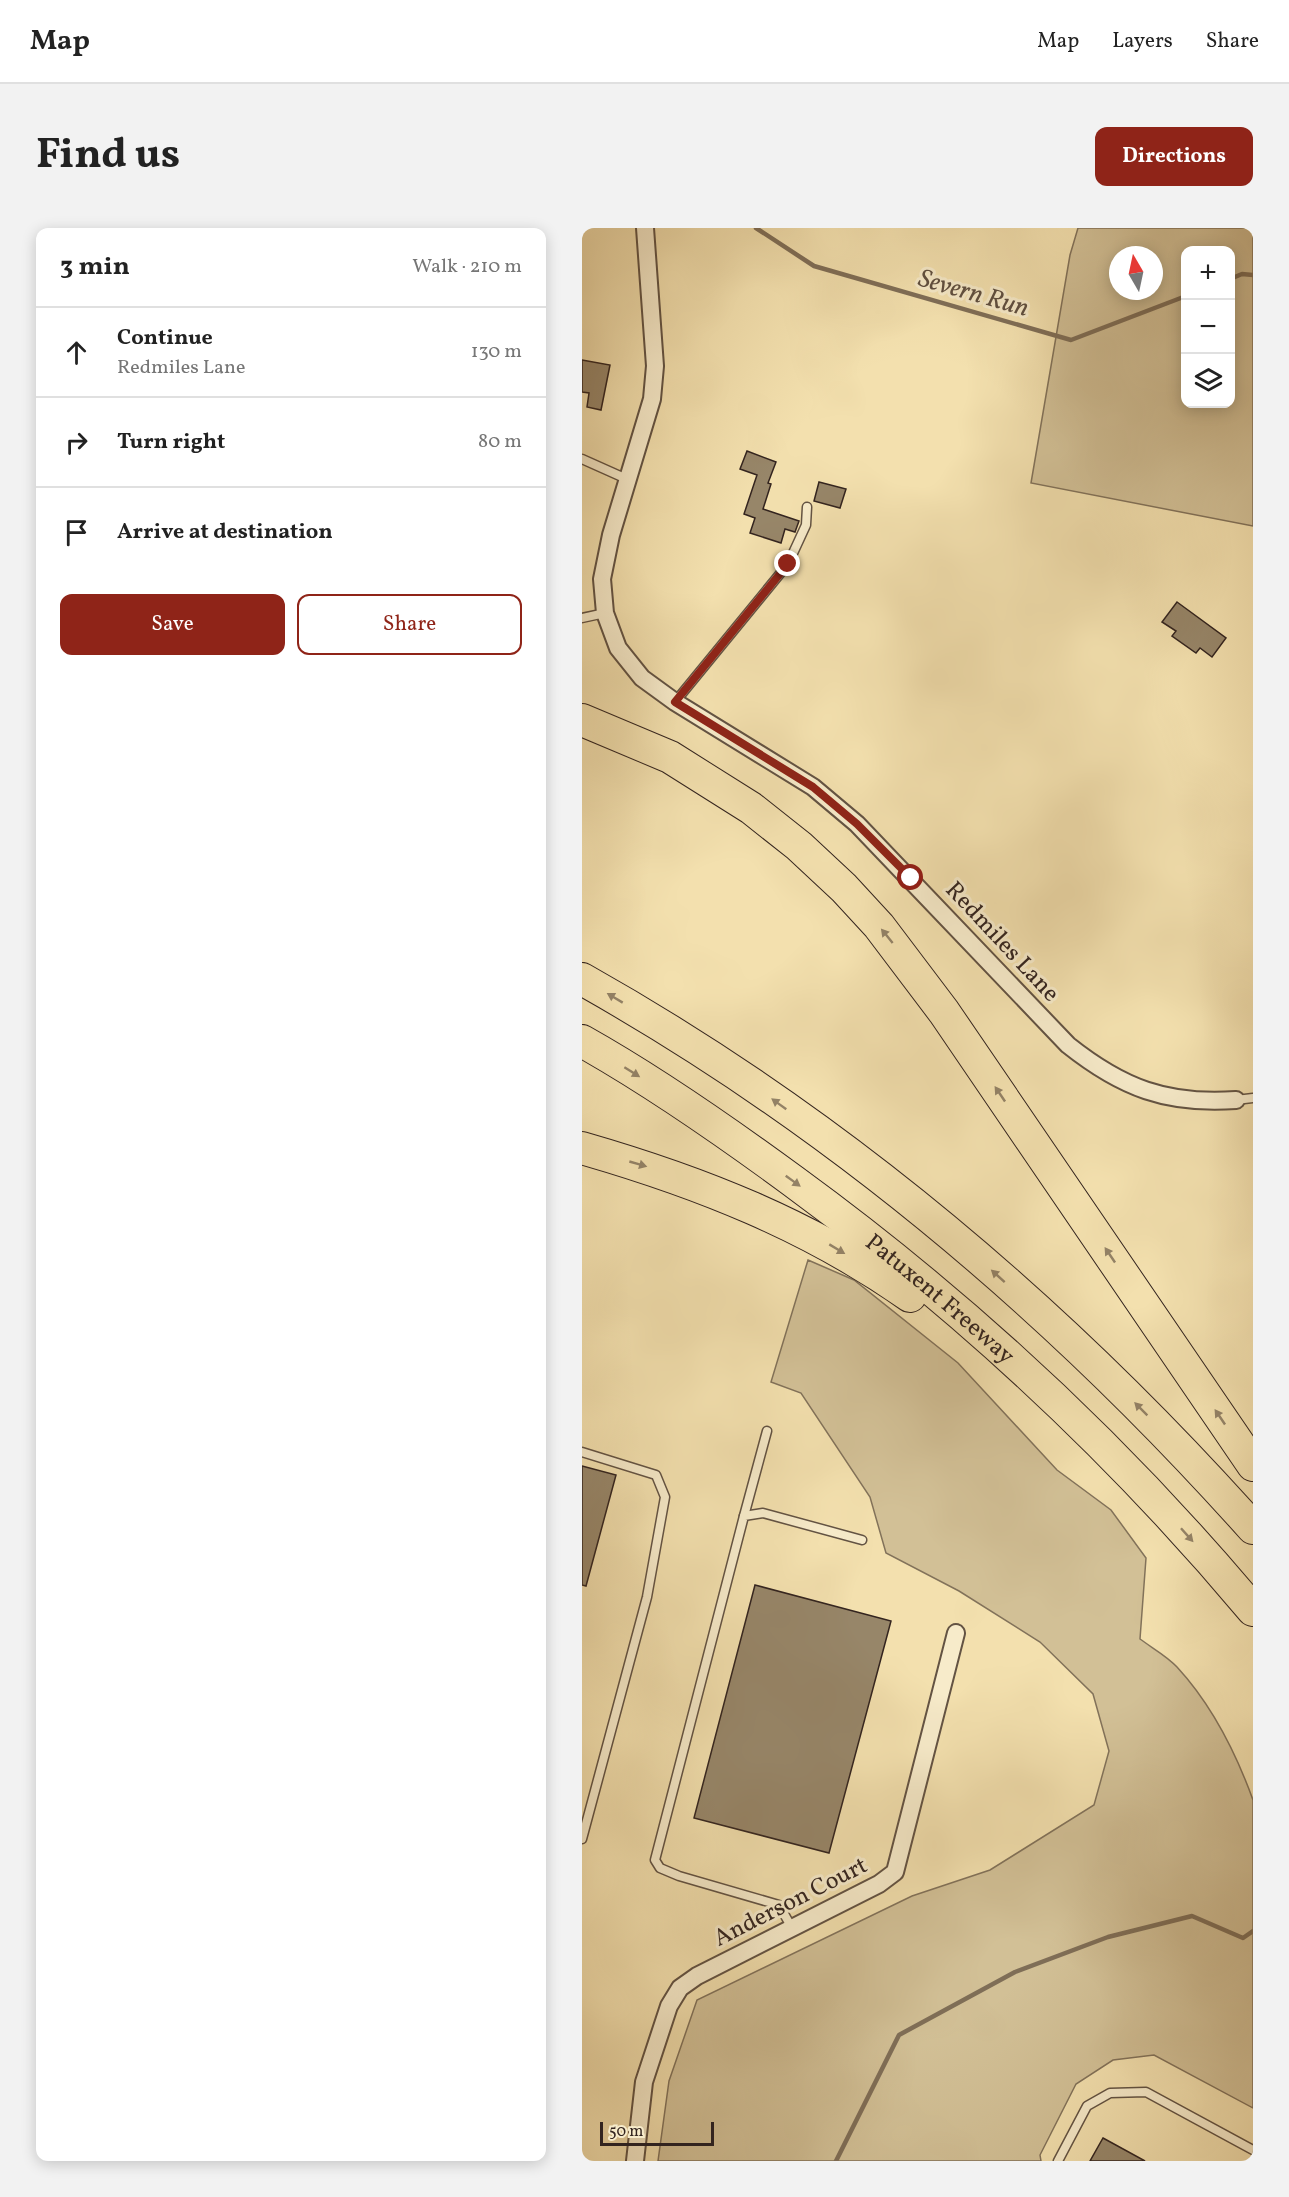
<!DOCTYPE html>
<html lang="en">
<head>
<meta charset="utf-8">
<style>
	:root { --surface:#fff; --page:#f2f2f2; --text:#222; --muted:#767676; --line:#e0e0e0; --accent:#8f2418 }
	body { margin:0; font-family:Vollkorn,serif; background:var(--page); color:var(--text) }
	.controls { position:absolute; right:18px; top:18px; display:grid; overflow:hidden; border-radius:12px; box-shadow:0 3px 15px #0003 }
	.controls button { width:54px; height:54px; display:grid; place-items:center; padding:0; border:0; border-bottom:2px solid var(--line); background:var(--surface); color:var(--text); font:30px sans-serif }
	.compass { position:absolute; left:527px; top:18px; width:54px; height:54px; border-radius:50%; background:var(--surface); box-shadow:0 3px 15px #0003; rotate:351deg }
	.scale { position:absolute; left:18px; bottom:15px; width:114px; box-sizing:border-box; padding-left:6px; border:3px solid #33241f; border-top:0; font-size:16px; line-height:21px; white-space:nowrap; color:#33241f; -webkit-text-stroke:4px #f7ebca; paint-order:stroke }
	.stop { position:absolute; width:18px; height:18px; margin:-14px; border:4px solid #8f2418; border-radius:50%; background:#fff }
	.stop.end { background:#8f2418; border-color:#fff; box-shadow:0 2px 6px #0008 }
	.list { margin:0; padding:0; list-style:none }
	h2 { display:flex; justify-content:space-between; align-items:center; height:78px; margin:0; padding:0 24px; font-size:26px }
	h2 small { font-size:20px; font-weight:400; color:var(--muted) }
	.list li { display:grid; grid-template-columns:39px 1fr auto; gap:18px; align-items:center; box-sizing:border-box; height:90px; padding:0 24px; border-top:2px solid var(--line) }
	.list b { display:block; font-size:22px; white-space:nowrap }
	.list p { margin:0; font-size:20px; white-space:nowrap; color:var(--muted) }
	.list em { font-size:20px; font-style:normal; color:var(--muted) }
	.actions { display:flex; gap:12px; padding:18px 24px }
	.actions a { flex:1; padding:14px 0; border:2px solid var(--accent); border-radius:12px; text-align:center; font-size:21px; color:var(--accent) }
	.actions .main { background:var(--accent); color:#fff }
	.icon { flex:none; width:33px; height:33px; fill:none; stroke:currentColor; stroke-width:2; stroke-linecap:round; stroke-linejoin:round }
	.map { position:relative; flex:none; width:671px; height:1933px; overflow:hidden; border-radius:12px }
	header { display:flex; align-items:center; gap:36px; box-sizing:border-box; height:84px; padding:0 30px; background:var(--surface); border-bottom:2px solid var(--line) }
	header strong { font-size:28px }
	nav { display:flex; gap:33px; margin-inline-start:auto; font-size:21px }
	.intro { display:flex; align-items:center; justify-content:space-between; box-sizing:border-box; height:144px; padding:0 36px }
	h1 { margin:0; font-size:42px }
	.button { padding:15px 27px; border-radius:12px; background:var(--accent); color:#fff; font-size:21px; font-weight:700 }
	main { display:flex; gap:36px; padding:0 36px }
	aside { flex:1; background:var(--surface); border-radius:12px; box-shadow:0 3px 15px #0003 }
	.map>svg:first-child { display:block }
	.green { fill:#d2c096; stroke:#82725a; stroke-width:1.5; fill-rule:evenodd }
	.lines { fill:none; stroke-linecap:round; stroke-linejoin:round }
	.stream { stroke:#7f6e57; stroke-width:4.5 }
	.building { fill:#978669; stroke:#33241f; stroke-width:1.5 }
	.service-casing { stroke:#635343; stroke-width:11 }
	.minor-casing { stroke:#635343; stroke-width:20 }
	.motorway-casing { stroke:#33241f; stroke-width:34 }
	.service { stroke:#f7ebca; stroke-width:8 }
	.minor { stroke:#f7ebca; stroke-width:16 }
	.motorway { stroke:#f3e0ae; stroke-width:32 }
	.oneway { fill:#938266 }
	.route { stroke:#8f2418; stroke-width:8 }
	.labels { text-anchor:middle; stroke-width:6; stroke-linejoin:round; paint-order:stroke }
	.street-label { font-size:24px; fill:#33241f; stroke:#f7ebca }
	.water-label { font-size:26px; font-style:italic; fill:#5f4f40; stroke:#f7ebca }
</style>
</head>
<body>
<header>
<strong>Map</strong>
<nav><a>Map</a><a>Layers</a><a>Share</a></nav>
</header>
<div class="intro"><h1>Find us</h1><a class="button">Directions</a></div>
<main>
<aside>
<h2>3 min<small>Walk · 210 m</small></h2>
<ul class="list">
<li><svg class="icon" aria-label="ahead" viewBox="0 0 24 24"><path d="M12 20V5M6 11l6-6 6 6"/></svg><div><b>Continue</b><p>Redmiles Lane</p></div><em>130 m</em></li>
<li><svg class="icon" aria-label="right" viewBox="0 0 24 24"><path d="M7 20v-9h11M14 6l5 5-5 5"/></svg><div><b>Turn right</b></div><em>80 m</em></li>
<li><svg class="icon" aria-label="arrive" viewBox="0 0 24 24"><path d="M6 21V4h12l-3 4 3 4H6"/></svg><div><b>Arrive at destination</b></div></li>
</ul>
<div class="actions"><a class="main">Save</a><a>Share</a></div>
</aside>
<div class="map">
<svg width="671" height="1933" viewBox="0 0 671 1933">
	<rect width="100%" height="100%" fill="#f3e0ae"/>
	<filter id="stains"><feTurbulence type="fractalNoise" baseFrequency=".00333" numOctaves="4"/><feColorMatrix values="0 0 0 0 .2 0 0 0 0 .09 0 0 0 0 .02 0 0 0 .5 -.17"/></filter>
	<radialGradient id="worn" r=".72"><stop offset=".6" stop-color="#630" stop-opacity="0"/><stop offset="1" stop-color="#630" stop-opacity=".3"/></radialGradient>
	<!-- green -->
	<g class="green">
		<path d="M 496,0 L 671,0 L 671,298 L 449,255 L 488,27 ZM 604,22 L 648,22 L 648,176 L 604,176 ZM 536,27 L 572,27 L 572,63 L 536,63 Z"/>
		<path d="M 226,1032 L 272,1052 L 376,1135 L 475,1242 L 529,1282 L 564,1330 L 558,1411 C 570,1420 585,1428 595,1439 C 630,1477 654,1525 671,1572 L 671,1880 L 572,1827 L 531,1832 L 494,1856 L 458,1927 L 459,1933 L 76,1933 L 87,1853 L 115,1772 L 330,1668 L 408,1642 L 512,1577 L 527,1523 L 511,1466 L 458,1414 L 377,1363 L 304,1325 L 288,1269 L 219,1165 L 189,1154 Z"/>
	</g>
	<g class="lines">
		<!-- stream -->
		<g class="stream">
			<polyline points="174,0 232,38 489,112 604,68"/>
			<polyline points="648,51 660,46 671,47"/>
			<polyline points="254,1933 317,1807 433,1744 526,1709 610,1688 661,1710 671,1703"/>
		</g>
	</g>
	<!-- building -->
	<g class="building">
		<polygon points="0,132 28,137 19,182 5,179 7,165 0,164"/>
		<polygon points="165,223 194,234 186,255 189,256 181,281 217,293 213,304 203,301 199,315 168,305 173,290 162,286 175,247 158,241"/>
		<polygon points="237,254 264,261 258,280 232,273"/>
		<polygon points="595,374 644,410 630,429 618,420 614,425 590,408 594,403 580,394"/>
		<polygon points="0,1238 34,1247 4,1358 0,1357"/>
		<polygon points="173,1357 309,1393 247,1625 112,1590"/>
		<polygon points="521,1910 563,1933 508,1933"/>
	</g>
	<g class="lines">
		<!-- service casing -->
		<g class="service-casing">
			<g id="service">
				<polyline points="0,231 47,252"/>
				<polyline points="0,390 23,385"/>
				<polyline points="93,474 206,336 224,297 225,279"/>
				<polyline points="654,872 671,870"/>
				<polyline points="0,1224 74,1247 83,1269 65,1369 0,1611"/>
				<polyline points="162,1288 185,1203"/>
				<polyline points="210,1700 197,1677 97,1648 78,1640 73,1632 162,1288 181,1285 280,1312"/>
				<polyline points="476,1933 505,1878 528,1865 564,1864 671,1922"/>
			</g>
		</g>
		<!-- minor casing -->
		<g class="minor-casing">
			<g id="minor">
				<path d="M 63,0 L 73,138 L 70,171 L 29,307 L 20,351 L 23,385 L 36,420 L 60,450 L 93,474 L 231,559 L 275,596 L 486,817 C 540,860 585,877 654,872"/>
				<polyline points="53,1933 62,1854 87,1778 98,1760 115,1748 297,1656 313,1644 374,1405"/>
			</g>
		</g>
		<!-- motorway casing -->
		<g class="motorway-casing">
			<g id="motorway">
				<polyline points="0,492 88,529 169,580 217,618 262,660 297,698 362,784 671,1237"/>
				<path d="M 0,751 C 253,893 478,1084 671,1300"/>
				<path id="s1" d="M 0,813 C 73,854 143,903 211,953 C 381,1077 536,1221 671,1382"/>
				<path d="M 0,920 C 118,954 227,997 328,1068"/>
			</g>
		</g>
		<!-- service -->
		<use href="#service" class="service"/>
		<!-- minor -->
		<use href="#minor" class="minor"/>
		<!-- motorway -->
		<use href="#motorway" class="motorway"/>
	</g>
	<!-- one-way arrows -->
	<defs><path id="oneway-solid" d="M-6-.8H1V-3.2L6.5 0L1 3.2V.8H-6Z" transform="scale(1.5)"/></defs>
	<g class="oneway">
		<use href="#oneway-solid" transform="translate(305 708) rotate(-129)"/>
		<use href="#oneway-solid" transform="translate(33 770) rotate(-149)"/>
		<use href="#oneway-solid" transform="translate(50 844) rotate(32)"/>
		<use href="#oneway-solid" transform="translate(418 866) rotate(-124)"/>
		<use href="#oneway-solid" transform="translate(197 876) rotate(-144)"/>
		<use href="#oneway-solid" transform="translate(56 936) rotate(16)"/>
		<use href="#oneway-solid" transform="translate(211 953) rotate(36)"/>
		<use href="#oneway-solid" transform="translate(255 1021) rotate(31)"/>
		<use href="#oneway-solid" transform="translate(528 1027) rotate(-124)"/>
		<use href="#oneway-solid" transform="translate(416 1048) rotate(-138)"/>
		<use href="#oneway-solid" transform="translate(559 1181) rotate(-135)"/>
		<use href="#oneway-solid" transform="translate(638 1189) rotate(-124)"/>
		<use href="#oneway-solid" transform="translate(605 1307) rotate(48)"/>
	</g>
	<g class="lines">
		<!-- route -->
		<polyline class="route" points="206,336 93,474 231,559 275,596 329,650"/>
	</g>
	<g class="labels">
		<!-- street labels -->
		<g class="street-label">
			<text transform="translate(421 713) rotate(47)" y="8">Redmiles Lane</text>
			<text dy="8" stroke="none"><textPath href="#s1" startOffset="442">Patuxent Freeway</textPath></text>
			<text transform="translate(208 1673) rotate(-27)" y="8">Anderson Court</text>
		</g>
		<!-- water labels -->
		<g class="water-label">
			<text transform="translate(392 64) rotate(16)" y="9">Severn Run</text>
		</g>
	</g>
	<rect width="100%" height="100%" filter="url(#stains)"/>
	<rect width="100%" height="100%" fill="url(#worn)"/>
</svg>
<div class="controls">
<button>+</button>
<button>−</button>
<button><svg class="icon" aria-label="layers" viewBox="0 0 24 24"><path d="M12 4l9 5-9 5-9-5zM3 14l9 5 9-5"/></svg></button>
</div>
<svg class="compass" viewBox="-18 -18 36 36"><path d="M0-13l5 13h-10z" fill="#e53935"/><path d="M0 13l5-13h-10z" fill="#767676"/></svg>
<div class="scale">50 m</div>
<div class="stop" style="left:329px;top:650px"></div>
<div class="stop end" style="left:206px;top:336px"></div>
</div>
</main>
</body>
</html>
